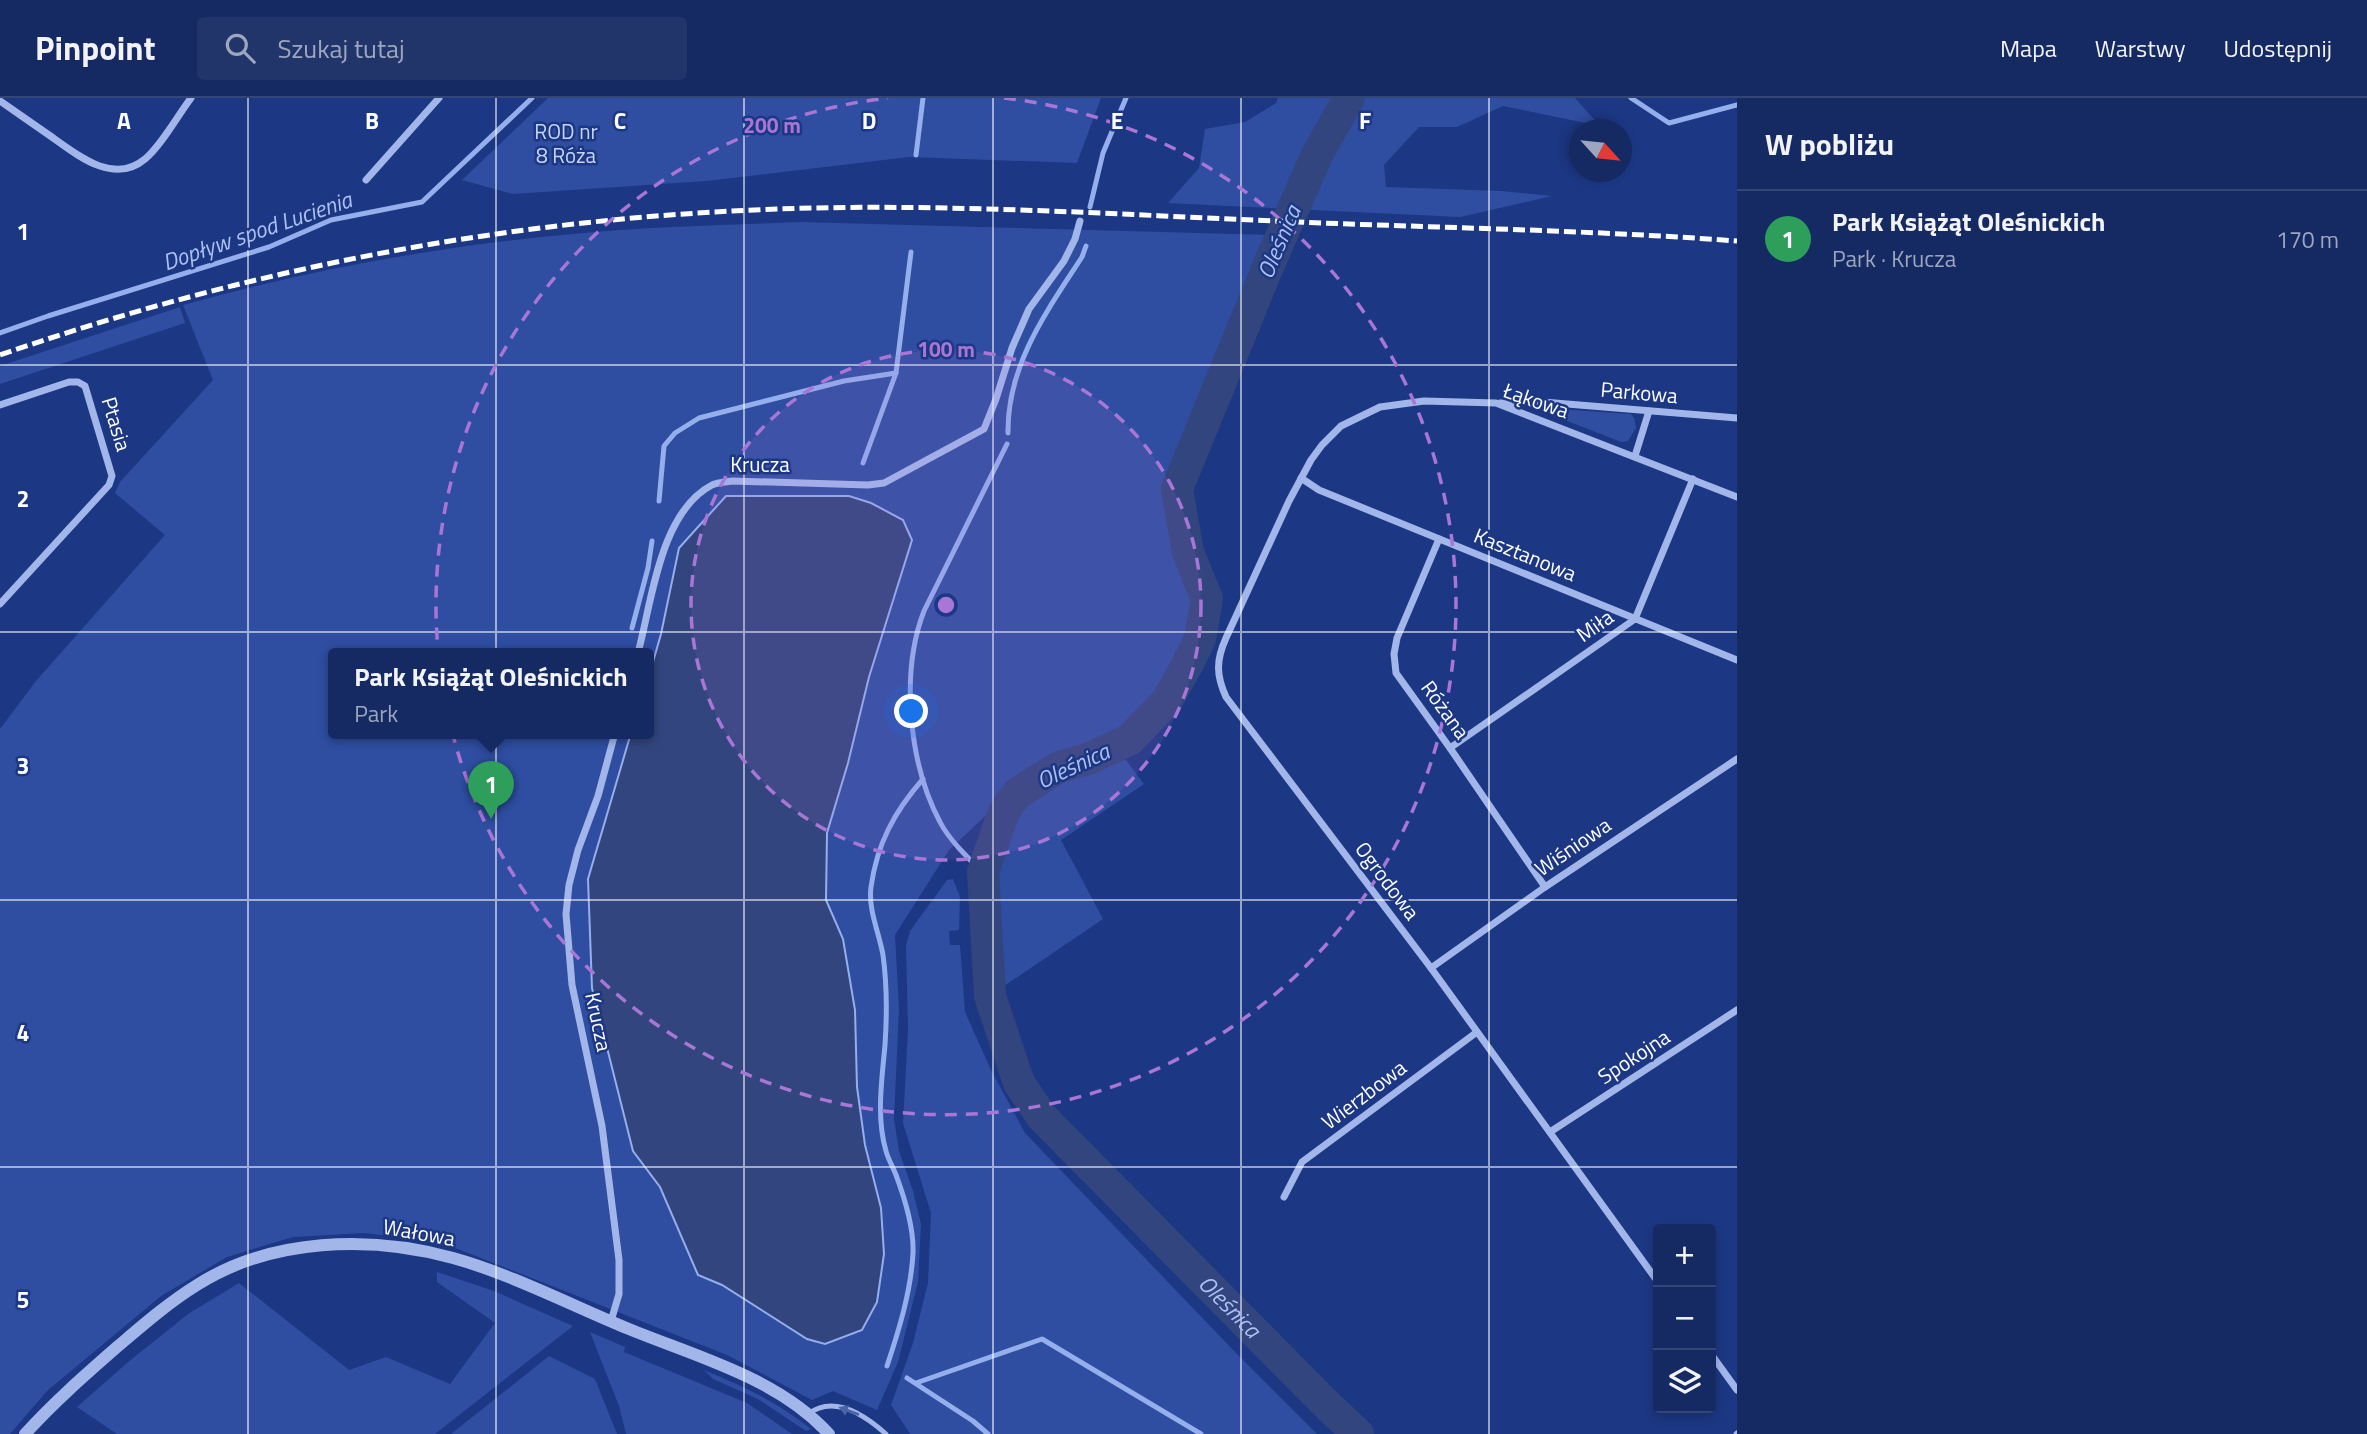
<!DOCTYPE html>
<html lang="pl">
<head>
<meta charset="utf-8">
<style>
	:root { --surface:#152962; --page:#22356b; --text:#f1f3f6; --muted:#9da6be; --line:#344577; --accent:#8c9099 }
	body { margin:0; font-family:"Titillium Web",sans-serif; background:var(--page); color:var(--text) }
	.controls { position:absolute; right:21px; bottom:21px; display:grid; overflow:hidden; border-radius:7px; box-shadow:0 4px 10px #0003 }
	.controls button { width:63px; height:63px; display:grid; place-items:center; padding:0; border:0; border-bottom:2px solid var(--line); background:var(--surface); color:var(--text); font:35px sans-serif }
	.compass { position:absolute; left:1569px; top:21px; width:63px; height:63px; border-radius:50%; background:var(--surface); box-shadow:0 4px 10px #0003; rotate:117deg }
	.you { position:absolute; left:912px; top:614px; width:24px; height:24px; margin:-18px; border:5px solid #fff; border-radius:50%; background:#1a73e8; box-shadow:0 0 0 10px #1a73e833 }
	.badge { display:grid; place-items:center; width:46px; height:46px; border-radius:50%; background:var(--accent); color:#fff; font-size:23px; font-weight:700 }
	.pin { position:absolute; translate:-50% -58px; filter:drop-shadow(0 2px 4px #0008) }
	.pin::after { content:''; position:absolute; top:37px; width:24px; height:21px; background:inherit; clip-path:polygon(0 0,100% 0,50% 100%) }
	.popup { position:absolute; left:328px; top:550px; width:326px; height:91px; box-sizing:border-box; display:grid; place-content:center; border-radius:7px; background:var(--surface); filter:drop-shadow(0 2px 5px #0005); font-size:23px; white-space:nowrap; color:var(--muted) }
	.popup b { font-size:26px; color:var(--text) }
	.popup::after { content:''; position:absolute; left:50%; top:100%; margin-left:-14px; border:14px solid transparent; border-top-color:var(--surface) }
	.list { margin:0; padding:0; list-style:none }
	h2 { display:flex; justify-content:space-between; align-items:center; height:91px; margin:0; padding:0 28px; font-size:30px }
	h2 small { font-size:23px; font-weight:400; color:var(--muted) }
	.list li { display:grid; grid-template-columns:46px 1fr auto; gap:21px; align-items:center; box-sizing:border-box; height:98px; padding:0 28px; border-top:2px solid var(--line) }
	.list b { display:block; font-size:26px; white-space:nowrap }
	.list p { margin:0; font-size:23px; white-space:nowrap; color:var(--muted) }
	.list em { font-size:23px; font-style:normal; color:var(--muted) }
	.icon { flex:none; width:38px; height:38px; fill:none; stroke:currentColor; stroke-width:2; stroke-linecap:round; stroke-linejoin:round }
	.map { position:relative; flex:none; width:1737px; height:1336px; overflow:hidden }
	header { display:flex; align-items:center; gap:42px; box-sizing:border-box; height:98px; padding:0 35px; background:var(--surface); border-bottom:2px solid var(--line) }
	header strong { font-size:33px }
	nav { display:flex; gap:38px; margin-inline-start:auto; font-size:24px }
	.search { width:490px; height:63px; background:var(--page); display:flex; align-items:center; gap:18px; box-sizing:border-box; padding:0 24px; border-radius:7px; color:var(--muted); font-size:26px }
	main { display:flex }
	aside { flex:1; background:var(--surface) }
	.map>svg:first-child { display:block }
	.green { fill:#2f4ea2; fill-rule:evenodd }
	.water { fill:#32457e; stroke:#95aeec; stroke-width:2 }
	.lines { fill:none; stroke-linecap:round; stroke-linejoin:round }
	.stream { stroke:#95aeec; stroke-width:5 }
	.river { stroke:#32457e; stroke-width:32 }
	.service { stroke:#a2b6ea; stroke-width:5 }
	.minor { stroke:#a2b6ea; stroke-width:7 }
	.tertiary { stroke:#a2b6ea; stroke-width:12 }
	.rail { stroke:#fff; stroke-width:5; stroke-dasharray:12 5; stroke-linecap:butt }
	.oneway { fill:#4b63a7 }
	.grid { fill:none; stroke:#fff; stroke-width:2; stroke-opacity:0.55 }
	.ring { fill:none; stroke:#a976d5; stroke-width:3.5; stroke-dasharray:12 9 }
	.labels { text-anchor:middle; stroke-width:5; stroke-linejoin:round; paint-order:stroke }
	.park-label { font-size:21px; fill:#c6d4f8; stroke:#1c3783 }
	.street-label { font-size:21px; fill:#fff; stroke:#1c3783 }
	.water-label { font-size:23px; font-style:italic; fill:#adc0f2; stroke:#1c3783 }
	.grid-label { font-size:23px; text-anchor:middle; font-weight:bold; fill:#fff; stroke:#1c3783; stroke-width:5; stroke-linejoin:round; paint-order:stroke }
	.centre { fill:#a976d5; stroke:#1c3783; stroke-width:3.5 }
	.ring-label { font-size:21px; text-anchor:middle; font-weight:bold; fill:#a976d5; stroke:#1c3783; stroke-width:5; stroke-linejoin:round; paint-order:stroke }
</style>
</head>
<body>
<header>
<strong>Pinpoint</strong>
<div class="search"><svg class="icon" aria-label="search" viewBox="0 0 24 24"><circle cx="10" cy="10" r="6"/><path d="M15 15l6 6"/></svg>Szukaj tutaj</div>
<nav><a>Mapa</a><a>Warstwy</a><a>Udostępnij</a></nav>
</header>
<main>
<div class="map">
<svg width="1737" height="1336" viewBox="0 0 1737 1336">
	<rect width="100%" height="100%" fill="#1c3783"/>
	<!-- green -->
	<g class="green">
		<polygon points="548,0 1101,0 1077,65 909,59 706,83 513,96 462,82"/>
		<polygon points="1278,0 1575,0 1600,28 1503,8 1457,29 1419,29 1384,67 1386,89 1501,93 1552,98 1460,119 1168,105 1199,70 1205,31 1245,24 1276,5"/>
		<path d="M 801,124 L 1271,137 L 1167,394 L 1197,509 L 1175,574 L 1146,617 L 1116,639 L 1065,662 L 1014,691 L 949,752 L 895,837 L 899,911 L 894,1021 L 899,1053 L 913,1093 L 921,1126 L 918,1184 L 898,1264 L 877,1312 L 833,1293 L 812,1302 L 727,1257 L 458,1151 L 408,1140 L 364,1135 L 293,1139 L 227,1159 L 161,1198 L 47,1293 L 10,1336 L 0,1336 L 0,631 L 36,583 L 165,437 L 115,395 L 120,384 L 213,282 L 183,207 C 313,171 449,146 584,135 C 656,128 729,127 801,124 ZM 334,555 L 648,555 L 648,635 L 334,635 Z"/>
		<polygon points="180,209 185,225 0,286 0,268"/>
		<polygon points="1542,310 1631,316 1634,320 1636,330 1628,343 1621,344 1542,313 1540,311"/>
		<path d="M 1126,662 L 1144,686 L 1061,742 L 1103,821 L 1004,888 C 998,831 977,753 1022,706 C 1031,697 1043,691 1054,685 C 1076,674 1102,664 1126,662 Z"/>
		<polygon points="953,781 960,799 959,832 949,833 950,847 960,847 965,914 991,972 1025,1035 1237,1256 1317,1336 910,1336 891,1307 913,1245 928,1185 931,1115 903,1025 908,932 906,847 910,833 947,782"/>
		<polygon points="437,1174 494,1193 573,1228 435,1336 117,1336 77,1309 127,1265 188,1216 239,1185 349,1272 386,1259 450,1286 495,1225 437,1184"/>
		<polygon points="590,1234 625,1249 624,1254 747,1305 792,1336 626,1336 619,1308"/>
		<polygon points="549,1258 595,1281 617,1336 451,1336"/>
		<path d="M 704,1272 C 745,1289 777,1304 811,1331 L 806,1333 L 758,1301 L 713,1281 Z"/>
	</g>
	<!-- water -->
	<polygon class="water" points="726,398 849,398 871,405 903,422 912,442 869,579 848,665 827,735 826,802 843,841 855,912 857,989 865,1047 881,1110 884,1156 877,1204 862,1232 825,1246 807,1241 722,1187 698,1177 660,1089 633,1053 592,890 588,781 631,635 648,635 649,578 661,536 679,450"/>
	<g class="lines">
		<!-- stream -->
		<g class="stream">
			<polyline points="1631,0 1669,25 1737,7"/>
			<polyline points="916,57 923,0"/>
			<polyline points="1090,109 1103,55 1126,0"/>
			<polyline points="0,235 48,218 269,149 331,122 422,104 532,0"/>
			<path d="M 1008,335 C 1007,267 1047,213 1082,159 L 1086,148"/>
			<polyline points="863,365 896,275 911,154"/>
			<polyline points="659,403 664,348 675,335 699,320 844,283 896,275"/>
			<polyline points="632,530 648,470 652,443"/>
			<path d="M 983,774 C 969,762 948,740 940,724 C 909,666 900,575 924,513 L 1007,346"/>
			<path d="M 887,1268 C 899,1232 911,1193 913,1155 C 914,1129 905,1101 896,1077 C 893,1069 888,1061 886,1053 C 876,1019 882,981 885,947 C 887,917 887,886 883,857 C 879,834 868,812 871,789 C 877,746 894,714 923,681"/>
			<polyline points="907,1280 973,1323 988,1336"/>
			<polyline points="916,1285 1042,1241 1201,1336"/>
		</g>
		<!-- river -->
		<path class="river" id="s1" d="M 1349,0 L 1317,57 L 1269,166 L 1177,391 L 1188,454 L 1207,501 L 1200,541 L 1186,569 L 1167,603 L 1129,642 L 1088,661 L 1059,669 L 1018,695 L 1009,706 L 1002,719 L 983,774 L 990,898 L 1019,985 L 1042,1019 L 1329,1309 L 1358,1336"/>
		<!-- service -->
		<g class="service">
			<path d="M 808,1316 C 834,1296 866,1318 886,1336"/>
			<polyline points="1736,1336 1737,1335"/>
		</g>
		<!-- minor -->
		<g class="minor">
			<path d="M 0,3 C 16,14 33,26 49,37 C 76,56 113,88 145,61 C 161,48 178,17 191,0"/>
			<polyline points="366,82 439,0"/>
			<polyline points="1500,305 1543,304 1737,320"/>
			<polyline points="0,307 69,284 78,284 85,288 112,378 109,387 0,506"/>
			<polyline points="1635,358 1649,313"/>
			<polyline points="1301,380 1319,392 1737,562"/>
			<polyline points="1439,441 1397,540 1394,556 1396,575 1450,650 1545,789"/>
			<path d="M 638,555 C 652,503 660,414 712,387 C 718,384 727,384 733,383 L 868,387 L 884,385 L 984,331 L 996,301 L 1012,250 L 1029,211 L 1064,163 L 1075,141 L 1080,123"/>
			<polyline points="1450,650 1635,521 1693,381"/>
			<polyline points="1431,870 1545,789 1737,661"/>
			<polyline points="1550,1034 1737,912"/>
			<polyline points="1284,1099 1302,1064 1477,934"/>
			<path d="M 1658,1184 L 1431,870 L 1226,599 C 1216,577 1216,562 1226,540 L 1289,403 L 1311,362 L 1322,347 L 1341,328 L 1380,309 L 1424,303 L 1496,305 L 1737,399"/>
			<polyline points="611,1223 619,1196 619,1162 602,1028 572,887 566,816 569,787 578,752 598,698 615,635"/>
			<polyline points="1711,1256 1737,1292"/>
		</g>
		<!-- tertiary -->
		<path class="tertiary" d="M 25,1336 C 54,1304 85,1277 117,1249 C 143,1227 168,1205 197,1187 C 271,1140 370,1137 453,1160 C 511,1176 573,1208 629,1231 C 697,1259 778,1280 829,1336"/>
		<!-- rail -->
		<path class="rail" d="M 0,257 C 231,177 471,128 715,114 C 908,102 1103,116 1297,124 C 1443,130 1590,132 1737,143"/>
	</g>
	<!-- one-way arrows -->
	<defs><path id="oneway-solid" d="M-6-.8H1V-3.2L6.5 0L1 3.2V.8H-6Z" transform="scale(1.75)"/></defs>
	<use class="oneway" href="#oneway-solid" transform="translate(849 1313) rotate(-160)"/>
	<!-- grid -->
	<path class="grid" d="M 248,0 L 248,1336M 496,0 L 496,1336M 744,0 L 744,1336M 993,0 L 993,1336M 1241,0 L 1241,1336M 1489,0 L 1489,1336M 0,267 L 1737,267M 0,534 L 1737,534M 0,802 L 1737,802M 0,1069 L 1737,1069"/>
	<!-- distance rings -->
	<circle cx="946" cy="507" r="255" fill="#a976d5" fill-opacity=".12"/>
	<g class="ring">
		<circle cx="946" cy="507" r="255"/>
		<path d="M1004 0A510 510 0 1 1 888 0"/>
	</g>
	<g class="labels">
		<!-- park labels -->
		<g class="park-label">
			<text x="566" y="41">ROD nr<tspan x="566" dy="24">8 Róża</tspan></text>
		</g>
		<!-- street labels -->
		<g class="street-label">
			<text transform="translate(1639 295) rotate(5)" y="7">Parkowa</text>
			<text transform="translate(1536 303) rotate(19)" y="7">Łąkowa</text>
			<text transform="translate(116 326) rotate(73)" y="7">Ptasia</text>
			<text x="760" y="374">Krucza</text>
			<text transform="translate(1525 457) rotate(22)" y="7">Kasztanowa</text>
			<text transform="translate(1595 528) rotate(-35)" y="7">Miła</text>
			<text transform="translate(1445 612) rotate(54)" y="7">Różana</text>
			<text transform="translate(1573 749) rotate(-34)" y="7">Wiśniowa</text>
			<text transform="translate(1387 783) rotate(53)" y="7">Ogrodowa</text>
			<text transform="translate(598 924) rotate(78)" y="7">Krucza</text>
			<text transform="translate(1634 959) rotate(-33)" y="7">Spokojna</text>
			<text transform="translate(1364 997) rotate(-37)" y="7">Wierzbowa</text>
			<text transform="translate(419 1135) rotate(10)" y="7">Wałowa</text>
		</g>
		<!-- water labels -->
		<g class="water-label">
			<text transform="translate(257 133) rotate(-19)" y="8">Dopływ spod Lucienia</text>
			<text transform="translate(1279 144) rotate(-67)" y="8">Oleśnica</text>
			<text transform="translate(1073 668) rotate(-25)" y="8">Oleśnica</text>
			<text dy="8" stroke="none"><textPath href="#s1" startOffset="1442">Oleśnica</textPath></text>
		</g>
	</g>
	<g class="grid-label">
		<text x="124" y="31">A</text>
		<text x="372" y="31">B</text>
		<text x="620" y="31">C</text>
		<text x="869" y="31">D</text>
		<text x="1117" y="31">E</text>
		<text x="1365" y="31">F</text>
		<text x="23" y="142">1</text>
		<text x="23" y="409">2</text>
		<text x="23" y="676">3</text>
		<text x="23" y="943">4</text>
		<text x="23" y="1210">5</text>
	</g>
	<circle cx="946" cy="507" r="10" class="centre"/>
	<g class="ring-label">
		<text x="772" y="35">200 m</text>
		<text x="946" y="259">100 m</text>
	</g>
</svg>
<div class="controls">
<button>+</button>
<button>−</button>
<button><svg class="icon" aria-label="layers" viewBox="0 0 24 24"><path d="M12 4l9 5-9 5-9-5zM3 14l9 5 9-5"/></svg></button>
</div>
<svg class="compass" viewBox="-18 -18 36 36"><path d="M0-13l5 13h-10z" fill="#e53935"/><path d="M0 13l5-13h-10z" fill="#9da6be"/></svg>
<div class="you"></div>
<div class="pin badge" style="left:491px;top:721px;background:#2e9e5b">1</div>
<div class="popup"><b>Park Książąt Oleśnickich</b>Park</div>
</div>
<aside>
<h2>W pobliżu<small></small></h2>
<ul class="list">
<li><span class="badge" style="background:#2e9e5b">1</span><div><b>Park Książąt Oleśnickich</b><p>Park · Krucza</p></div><em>170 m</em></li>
</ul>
</aside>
</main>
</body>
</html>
